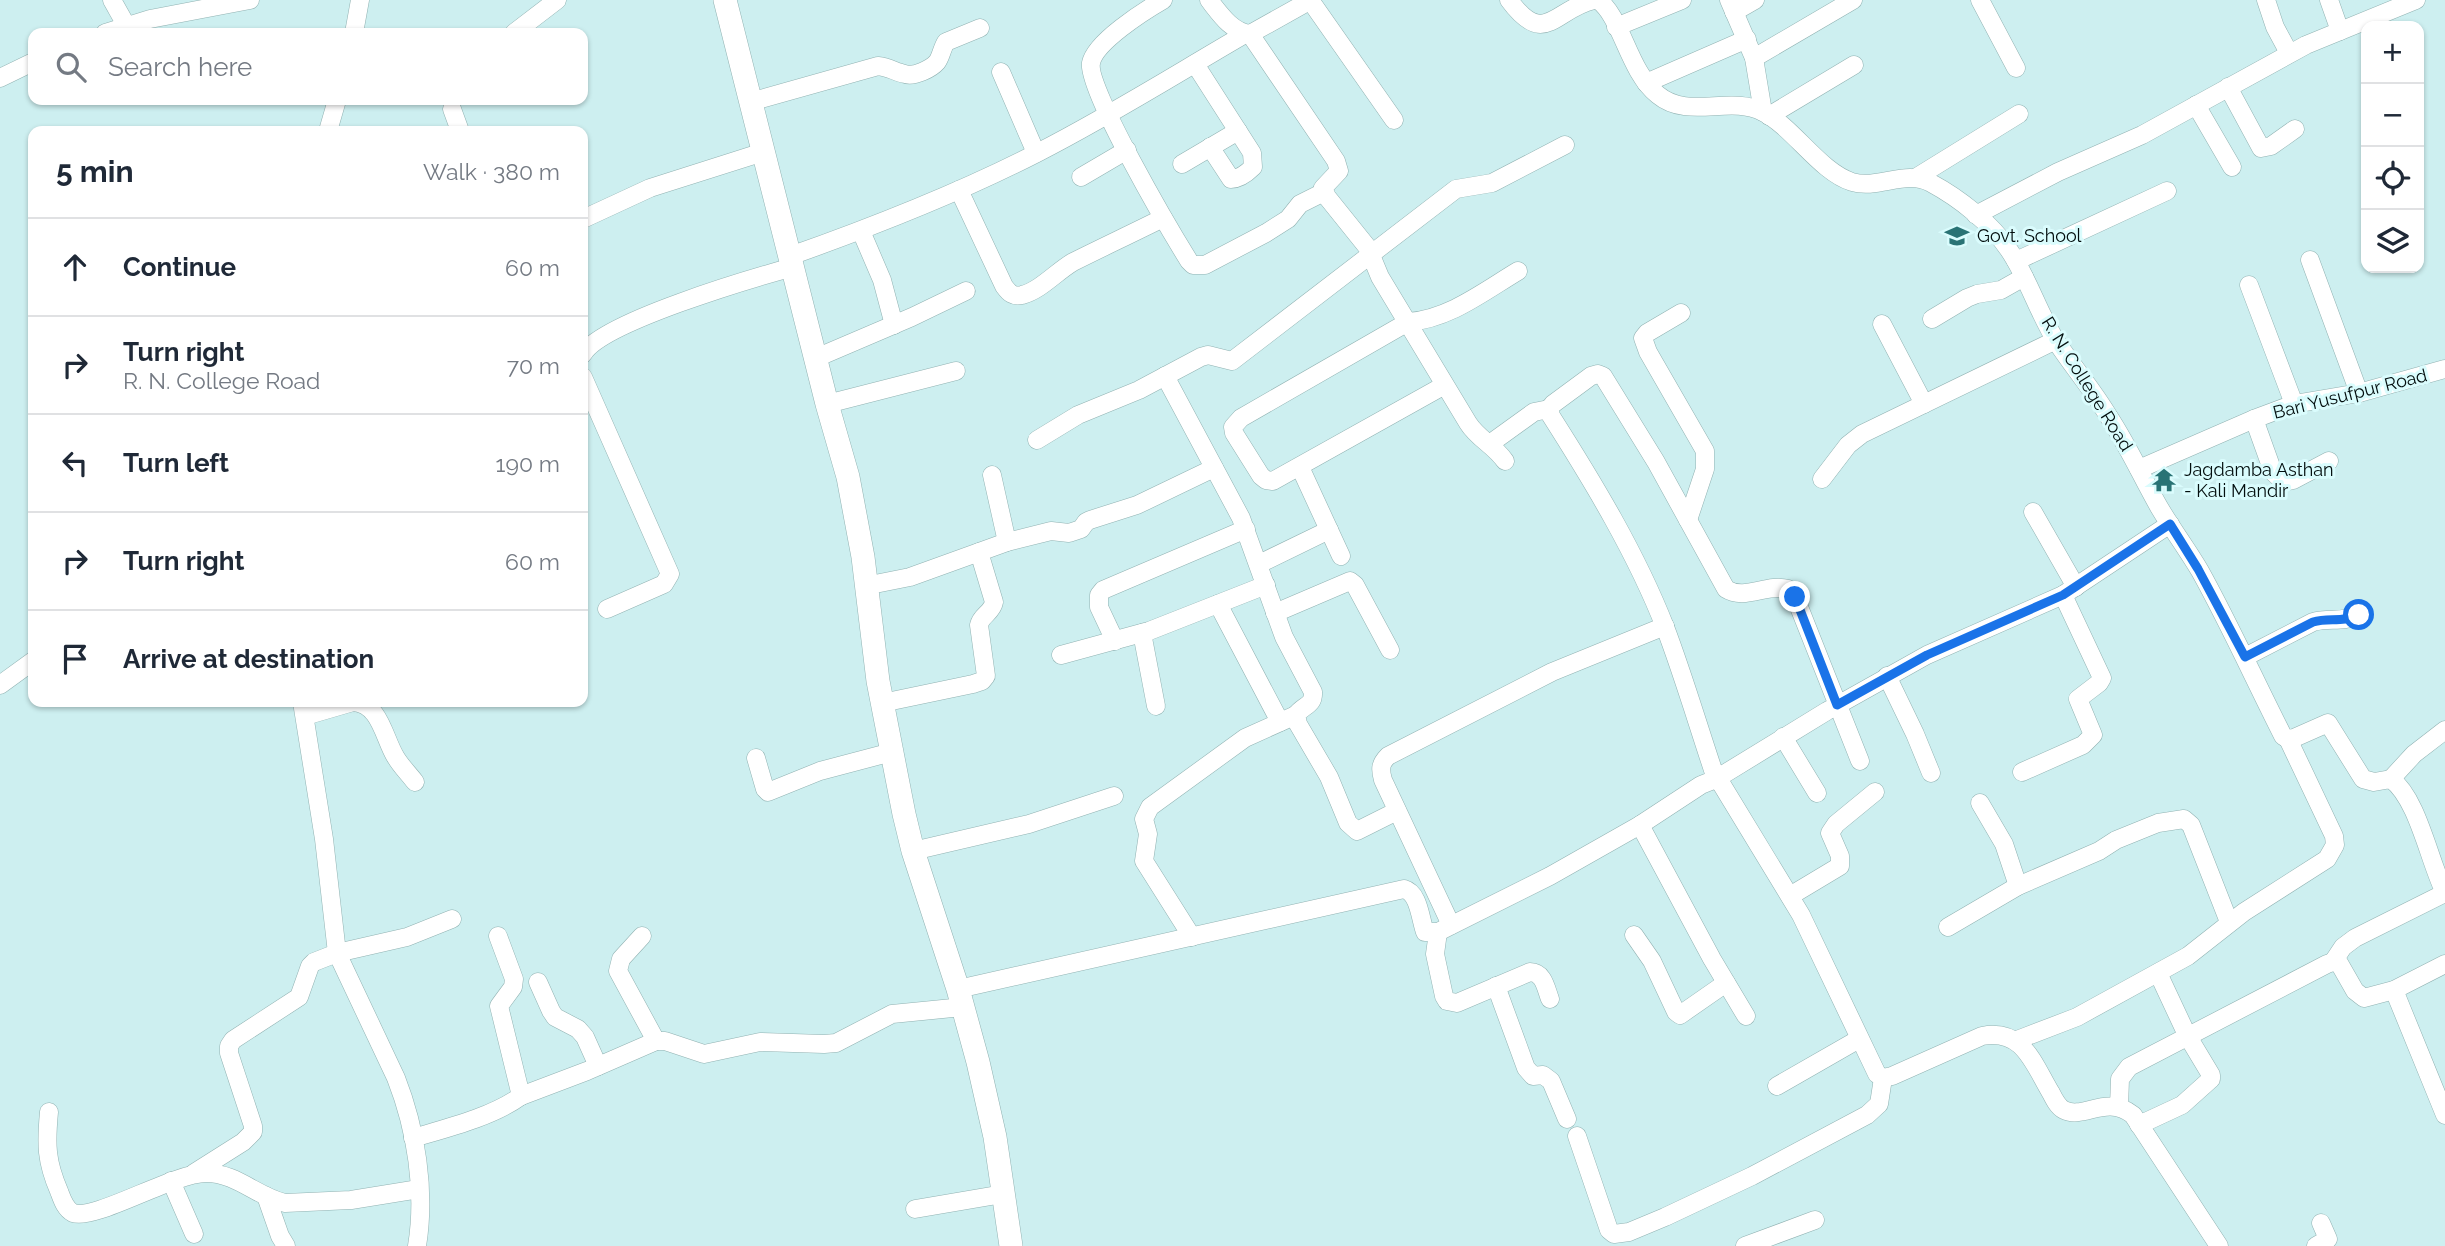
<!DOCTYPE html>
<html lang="en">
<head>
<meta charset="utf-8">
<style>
	:root { --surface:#fff; --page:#f6f6f7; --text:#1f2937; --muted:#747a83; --line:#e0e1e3 }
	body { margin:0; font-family:Raleway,sans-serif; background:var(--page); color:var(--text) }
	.controls { position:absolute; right:21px; top:21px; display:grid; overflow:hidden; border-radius:14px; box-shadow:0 2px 5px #0004 }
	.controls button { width:63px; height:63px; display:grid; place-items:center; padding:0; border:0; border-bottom:2px solid var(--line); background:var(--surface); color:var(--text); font:35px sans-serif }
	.stop { position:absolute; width:21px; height:21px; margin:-16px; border:5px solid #1a73e8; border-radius:50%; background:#fff }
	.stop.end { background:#1a73e8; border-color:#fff; box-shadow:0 2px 7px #0008 }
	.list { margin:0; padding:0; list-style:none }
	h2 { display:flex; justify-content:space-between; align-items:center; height:91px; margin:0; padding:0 28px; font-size:30px }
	h2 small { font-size:23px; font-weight:400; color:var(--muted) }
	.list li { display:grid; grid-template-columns:46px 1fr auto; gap:21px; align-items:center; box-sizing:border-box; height:98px; padding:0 28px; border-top:2px solid var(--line) }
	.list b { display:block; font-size:26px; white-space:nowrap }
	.list p { margin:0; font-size:23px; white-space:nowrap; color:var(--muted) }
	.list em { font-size:23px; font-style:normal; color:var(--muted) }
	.icon { flex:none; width:38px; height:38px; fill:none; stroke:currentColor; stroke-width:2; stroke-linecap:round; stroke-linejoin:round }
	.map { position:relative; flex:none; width:2445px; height:1246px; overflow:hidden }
	.search { position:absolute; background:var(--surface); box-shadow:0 2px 5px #0004; left:28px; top:28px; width:560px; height:77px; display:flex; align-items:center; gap:18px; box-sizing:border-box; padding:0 24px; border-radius:14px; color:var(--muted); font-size:26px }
	.panel { position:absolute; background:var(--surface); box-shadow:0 2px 5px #0004; left:28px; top:126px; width:560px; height:581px; border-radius:14px }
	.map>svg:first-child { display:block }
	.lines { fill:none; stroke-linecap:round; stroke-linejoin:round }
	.minor-casing { stroke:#91b2b2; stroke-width:19 }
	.major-casing { stroke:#91b2b2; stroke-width:24 }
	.minor { stroke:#fff; stroke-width:18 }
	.major { stroke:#fff; stroke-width:23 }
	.route { stroke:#1a73e8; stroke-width:9 }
	.labels { text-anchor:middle; stroke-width:6; stroke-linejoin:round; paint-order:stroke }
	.poi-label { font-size:18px; fill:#030e0e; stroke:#dafcfd; text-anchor:start }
	.street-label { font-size:18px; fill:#030e0e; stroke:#dafcfd }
</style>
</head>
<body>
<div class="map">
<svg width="2445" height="1246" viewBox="0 0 2445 1246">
	<rect width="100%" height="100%" fill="#cdeff0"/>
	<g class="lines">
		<!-- minor casing -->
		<g class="minor-casing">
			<g id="minor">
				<polyline points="112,0 126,25"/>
				<path d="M 1163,0 C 1144,11 1095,42 1091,63 C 1086,88 1171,232 1189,261 L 1193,265 L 1205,265 L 1266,233 L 1288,219 L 1300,204 L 1324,192"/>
				<path d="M 1209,0 C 1220,14 1232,32 1250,34 L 1311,0"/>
				<polyline points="1310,0 1394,120"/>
				<path d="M 1509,0 C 1545,49 1554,9 1594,0"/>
				<path d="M 1598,0 C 1622,17 1628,71 1658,95 C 1688,120 1730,95 1763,112 C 1793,127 1820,172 1852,182 C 1878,190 1906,169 1931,183 C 1959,198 1991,223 2009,250 C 2028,278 2038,312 2056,341 C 2073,367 2093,390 2109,417 C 2128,446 2142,477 2159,507 C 2172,529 2187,549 2200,571 C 2230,625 2255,681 2283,736 L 2288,739 L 2294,738 L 2328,723 L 2363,779 L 2374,782 L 2391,779 C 2418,799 2429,861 2445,893 L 2355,938 L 2343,947 L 2333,962"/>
				<polyline points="1729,0 1754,58 1763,112"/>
				<polyline points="1980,0 2016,68"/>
				<polyline points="2266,0 2275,27 2289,53"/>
				<polyline points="2329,0 2340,31"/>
				<polyline points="1734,12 1755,0"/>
				<polyline points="1616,27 1682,0"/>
				<polyline points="105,33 150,19 250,0"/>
				<polyline points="354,33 360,0"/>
				<polyline points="514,33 557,0"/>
				<path d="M 1250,34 L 1336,161 L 1339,171 L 1323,188 L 1327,197 L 1368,248 L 1380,277 L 1468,423 C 1478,439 1494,445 1505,461"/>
				<polyline points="1754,58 1853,0"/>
				<path d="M 1195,64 L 1252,153 L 1253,167 C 1247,173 1240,179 1231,179 L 1210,147"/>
				<polyline points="1001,72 1036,153"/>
				<polyline points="0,78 33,62"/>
				<polyline points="1646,83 1747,39"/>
				<polyline points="2228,87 2261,148 2271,146 2295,129"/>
				<path d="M 750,102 L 878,66 C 889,67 895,72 905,74 C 914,77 931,69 937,62 C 941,57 942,48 946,42 L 980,28"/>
				<polyline points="2196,105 2232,167"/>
				<polyline points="452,109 460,131"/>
				<polyline points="1769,116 1854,65"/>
				<polyline points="328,131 337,100"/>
				<polyline points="1182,164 1238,131"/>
				<polyline points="1081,177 1127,150"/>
				<polyline points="1917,177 2019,114"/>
				<path d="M 959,190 L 1004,286 C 1009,293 1013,297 1022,295 C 1041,290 1056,272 1073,262 C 1103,247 1133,233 1163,218"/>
				<polyline points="1976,215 2058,172 2142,135 2306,45 2416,0"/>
				<polyline points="583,219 650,188 763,152"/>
				<polyline points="861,231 882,280 894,325"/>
				<path d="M 790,256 C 875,226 957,194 1037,153 C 1108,117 1176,74 1245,34"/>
				<polyline points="2310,260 2359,393"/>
				<polyline points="2016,261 2167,191"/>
				<polyline points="2249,285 2294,404"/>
				<polyline points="1681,313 1647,333 1643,338 1648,352 1705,451 1705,469 1688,520"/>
				<polyline points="1932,319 1967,298 1977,294 2001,290 2024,277"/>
				<polyline points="1882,324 1924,404"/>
				<path d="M 583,354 C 602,322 753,278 793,267"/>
				<polyline points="816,358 912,317 966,291"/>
				<path d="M 1165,376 L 1241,518 L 1284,637 L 1313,692 C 1314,706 1303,705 1296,715 L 1298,724 L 1329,777 L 1348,823 L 1357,831 L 1397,811"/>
				<polyline points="583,377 670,574 664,584 607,609"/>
				<path d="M 1443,386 L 1273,481 L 1266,480 L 1261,476 L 1234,433 L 1233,427 L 1241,418 L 1408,322 C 1449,319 1483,292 1518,271"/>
				<polyline points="827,404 956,371"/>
				<polyline points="2254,419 2273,472 2284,482 2293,480 2329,461"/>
				<polyline points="1037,440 1078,415 1139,390 1201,357 1208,355 1232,361 1456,189 1492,183 1565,145"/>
				<polyline points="1491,443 1534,412 1549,409"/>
				<polyline points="1300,467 1341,556"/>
				<polyline points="2139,469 2254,419 2294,404 2359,393 2445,369"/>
				<polyline points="992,475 1007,542"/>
				<polyline points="1822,479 1848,445 1862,434 2056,340"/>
				<polyline points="2033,512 2076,587"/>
				<polyline points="1259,564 1329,530"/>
				<polyline points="865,586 910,577 1007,542 1051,531 1069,533 1081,529 1086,522 1090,520 1137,505 1214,468"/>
				<polyline points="1218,604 1280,722"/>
				<polyline points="1275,613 1350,581 1355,585 1390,650"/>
				<polyline points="1142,633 1156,706"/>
				<polyline points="1115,641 1099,607 1099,595 1103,590 1246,529"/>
				<polyline points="1061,655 1149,631 1266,585"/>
				<path d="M 2245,657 L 2313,622 C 2329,617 2342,623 2359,615"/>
				<polyline points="1887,676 1915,734 1931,773"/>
				<polyline points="0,685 33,661"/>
				<path d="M 302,702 L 324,839 L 337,953 L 396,1078 C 416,1129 426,1191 417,1246"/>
				<path d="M 882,703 L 973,684 L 982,681 L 986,676 L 979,625 C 981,615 992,613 994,602 L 979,552"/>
				<path d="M 305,716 L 353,702 C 380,703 384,738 395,756 C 400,765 408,773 415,782"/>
				<polyline points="1783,737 1817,793"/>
				<polyline points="756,758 765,789 768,792 820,771 892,752"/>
				<path d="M 1860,761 L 1799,607 L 1788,589 C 1767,583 1745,601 1726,589 L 1656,462 L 1603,376 L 1598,374 L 1591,376 L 1553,404 L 1549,409 L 1551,416 C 1593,482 1636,553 1665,627 C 1684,677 1699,729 1716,779 L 1827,711 L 1927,655 L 2063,595 L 2170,524"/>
				<polyline points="2022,772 2083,745 2093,735 2078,699 2099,683 2102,678 2063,595"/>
				<polyline points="2391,779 2414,754 2445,730"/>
				<polyline points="1980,803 2004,844 2018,886"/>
				<polyline points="1640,825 1712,959 1746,1016"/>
				<polyline points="913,851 1029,824 1114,796"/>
				<polyline points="1790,896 1840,866 1840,856 1830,833 1836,824 1875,792"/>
				<path d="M 1451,925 L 1383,780 C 1380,769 1380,764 1388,756 L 1552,672 L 1665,626"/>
				<polyline points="1948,927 2018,886 2099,851 2116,840 2158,823 2184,819 2191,825 2229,922"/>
				<path d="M 1438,932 L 1435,954 L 1444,996 L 1447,1001 L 1457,1003 L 1530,972 C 1544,972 1546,989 1550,999"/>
				<polyline points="1634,935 1652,961 1676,1012 1680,1015 1726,983"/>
				<polyline points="642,936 621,959 618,971 656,1041"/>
				<polyline points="1192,937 1144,861 1148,834 1144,819 1150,807 1245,738 1296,715"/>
				<polyline points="538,982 551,1011 555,1017 578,1029 585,1037 598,1066"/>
				<polyline points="1496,986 1526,1068 1533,1076 1543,1075 1551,1081 1567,1119"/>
				<path d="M 958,989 L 1404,889 C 1419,893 1420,918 1425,932 L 1438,932 L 1550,876 L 1640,825 L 1701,785 L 1716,779 L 1722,785 L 1801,915 L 1877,1074 L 1883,1078 L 1892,1076 L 1982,1036 C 2023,1028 2033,1063 2051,1093 C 2054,1099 2058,1107 2064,1110 C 2084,1120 2106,1094 2133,1115 L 2219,1246"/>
				<polyline points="2394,990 2445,1115"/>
				<polyline points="2017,1040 2077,1017 2188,956 2244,912 2327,859 2335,845 2334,836 2288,739"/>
				<polyline points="1777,1086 1859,1039"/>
				<polyline points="521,1096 587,1071 656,1041 665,1041 704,1054 760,1042 824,1044 836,1043 892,1014 963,1007"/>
				<polyline points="2119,1107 2120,1079 2129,1067 2327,964 2333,962 2339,963 2355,991 2364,998 2394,990 2445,964"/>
				<path d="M 49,1112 C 46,1144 46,1161 59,1191 C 62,1199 65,1209 73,1213 C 95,1221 173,1173 206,1173 C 237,1173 257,1197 285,1203 L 351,1200 L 419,1189"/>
				<polyline points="2139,1125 2182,1105 2211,1079 2211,1075 2187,1035 2158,973"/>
				<polyline points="1577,1136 1609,1230 1614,1234 1629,1232 1665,1217 1752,1176 1867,1115 1879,1104 1883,1078"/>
				<path d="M 413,1138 C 447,1128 492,1117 521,1096 L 499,1006 L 513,987 L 514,979 L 498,936"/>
				<polyline points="194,1173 243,1142 253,1132 253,1126 229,1053 229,1046 233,1040 299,997 310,966 314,962 337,953 407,937 452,919"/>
				<polyline points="171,1181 194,1234"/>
				<polyline points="266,1196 280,1236 286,1246"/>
				<polyline points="915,1209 1003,1194"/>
				<polyline points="1745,1246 1815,1220"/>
				<polyline points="2316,1246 2328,1239 2321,1223"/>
			</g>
		</g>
		<!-- major casing -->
		<g class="major-casing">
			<polyline id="major" points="725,0 827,404 848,477 863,557 878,681 904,814 913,851 958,989 978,1062 995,1137 1011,1246"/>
		</g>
		<!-- minor -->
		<use href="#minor" class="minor"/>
		<!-- major -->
		<use href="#major" class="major"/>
	</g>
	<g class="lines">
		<!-- route -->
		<path class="route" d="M 1795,597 L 1837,705 L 1927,655 L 2063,595 L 2170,524 L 2198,569 L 2245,657 L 2313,622 C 2329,617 2341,623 2359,615"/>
	</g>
	<!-- icons -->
	<defs>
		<g id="school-bare" transform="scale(1.89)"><path d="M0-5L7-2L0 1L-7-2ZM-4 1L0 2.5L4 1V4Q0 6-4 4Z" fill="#297375" stroke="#dafcfd" stroke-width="2.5" paint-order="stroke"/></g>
		<g id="temple-bare" transform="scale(1.89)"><path d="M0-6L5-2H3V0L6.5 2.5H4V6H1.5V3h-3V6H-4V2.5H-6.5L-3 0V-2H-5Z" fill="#297375" stroke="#dafcfd" stroke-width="2.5" paint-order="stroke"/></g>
	</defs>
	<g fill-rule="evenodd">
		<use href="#school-bare" x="1957" y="236"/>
		<use href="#temple-bare" x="2164" y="480"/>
	</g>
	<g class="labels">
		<!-- poi labels -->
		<g class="poi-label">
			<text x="1977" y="242">Govt. School</text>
			<text x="2184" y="476">Jagdamba Asthan<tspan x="2184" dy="21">- Kali Mandir</tspan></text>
		</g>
		<!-- street labels -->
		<g class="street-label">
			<text transform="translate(2087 384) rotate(58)" y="6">R. N. College Road</text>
			<text transform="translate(2350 394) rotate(-14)" y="6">Bari Yusufpur Road</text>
		</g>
	</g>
</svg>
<div class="controls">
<button>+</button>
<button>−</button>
<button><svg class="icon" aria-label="locate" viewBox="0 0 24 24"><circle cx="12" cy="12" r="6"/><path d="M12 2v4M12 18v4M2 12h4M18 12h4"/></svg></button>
<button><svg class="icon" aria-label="layers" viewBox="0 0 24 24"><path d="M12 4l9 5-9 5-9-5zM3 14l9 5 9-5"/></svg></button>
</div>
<div class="stop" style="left:2359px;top:615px"></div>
<div class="stop end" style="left:1795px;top:597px"></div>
<div class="search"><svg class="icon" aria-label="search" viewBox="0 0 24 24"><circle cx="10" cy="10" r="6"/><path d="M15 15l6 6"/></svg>Search here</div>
<section class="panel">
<h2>5 min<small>Walk · 380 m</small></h2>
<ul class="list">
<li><svg class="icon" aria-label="ahead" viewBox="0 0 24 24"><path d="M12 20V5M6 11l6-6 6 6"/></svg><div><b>Continue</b></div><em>60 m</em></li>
<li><svg class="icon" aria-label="right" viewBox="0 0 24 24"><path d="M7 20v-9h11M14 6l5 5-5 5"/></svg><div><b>Turn right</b><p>R. N. College Road</p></div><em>70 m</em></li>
<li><svg class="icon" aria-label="left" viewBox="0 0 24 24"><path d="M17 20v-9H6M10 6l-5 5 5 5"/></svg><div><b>Turn left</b></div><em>190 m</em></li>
<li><svg class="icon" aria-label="right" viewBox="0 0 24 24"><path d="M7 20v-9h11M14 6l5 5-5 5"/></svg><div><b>Turn right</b></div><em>60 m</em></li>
<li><svg class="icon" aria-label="arrive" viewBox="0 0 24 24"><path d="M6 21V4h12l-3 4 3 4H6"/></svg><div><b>Arrive at destination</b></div></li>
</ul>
</section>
</div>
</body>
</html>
